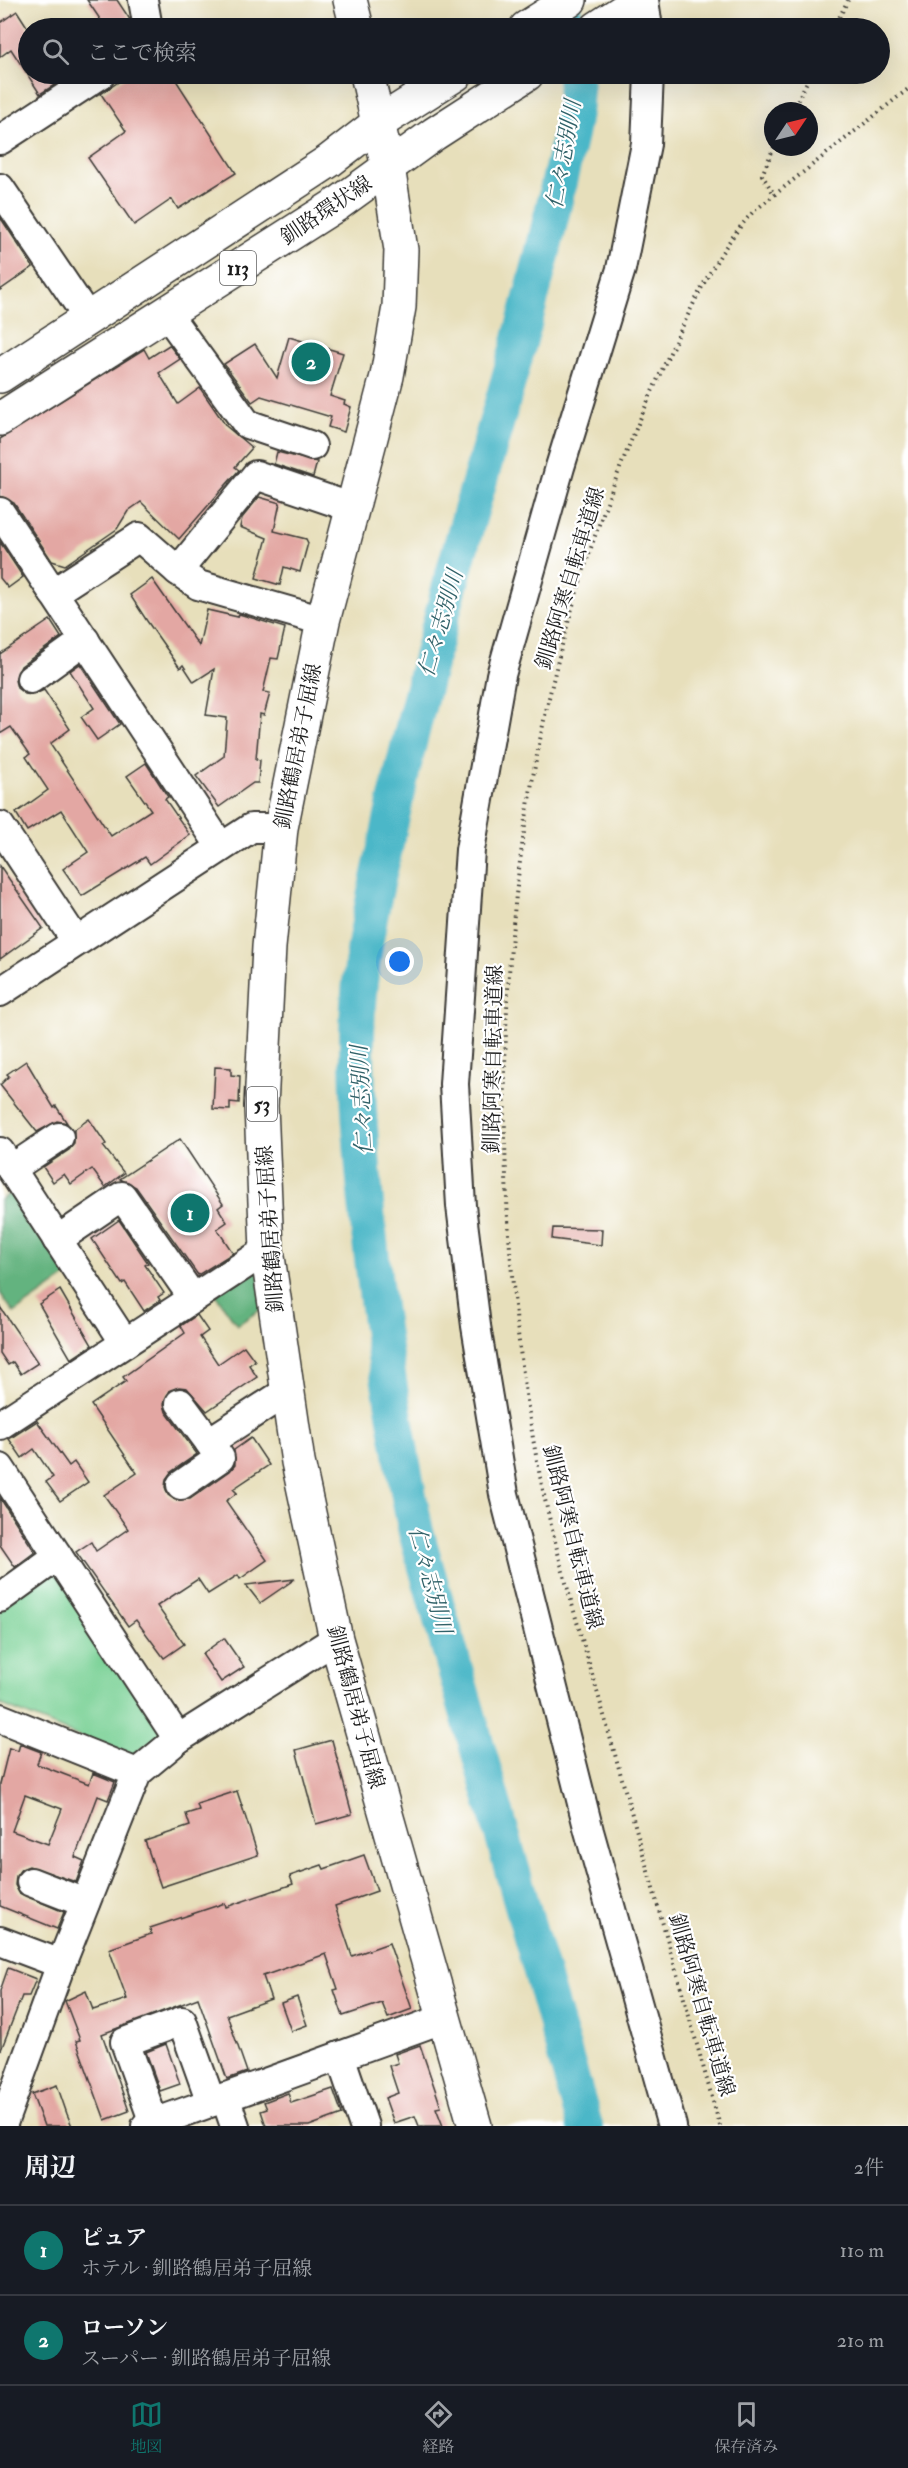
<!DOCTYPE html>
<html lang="ja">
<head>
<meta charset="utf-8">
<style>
	:root { --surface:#171b24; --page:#20242c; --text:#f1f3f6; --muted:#9ea1a6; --line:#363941; --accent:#0f766e }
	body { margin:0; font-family:"IM FELL Double Pica","Noto Serif JP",serif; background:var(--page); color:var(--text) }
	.compass { position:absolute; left:764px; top:102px; width:54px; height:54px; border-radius:50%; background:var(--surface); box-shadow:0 6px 24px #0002; rotate:55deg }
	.you { position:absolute; left:400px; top:962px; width:21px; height:21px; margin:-15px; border:4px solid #fff; border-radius:50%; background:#1a73e8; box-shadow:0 0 0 9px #1a73e833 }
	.badge { display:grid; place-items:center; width:39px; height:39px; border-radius:50%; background:var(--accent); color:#fff; font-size:20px; font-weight:700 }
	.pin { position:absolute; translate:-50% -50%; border:3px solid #fff; box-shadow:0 2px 6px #0006 }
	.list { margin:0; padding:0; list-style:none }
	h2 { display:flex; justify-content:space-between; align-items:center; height:78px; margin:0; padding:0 24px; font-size:26px }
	h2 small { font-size:20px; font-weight:400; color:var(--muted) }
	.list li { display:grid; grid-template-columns:39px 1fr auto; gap:18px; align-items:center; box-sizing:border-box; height:90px; padding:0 24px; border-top:2px solid var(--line) }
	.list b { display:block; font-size:22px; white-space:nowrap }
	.list p { margin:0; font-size:20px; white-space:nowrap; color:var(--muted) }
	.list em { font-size:20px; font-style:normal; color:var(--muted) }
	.icon { flex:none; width:33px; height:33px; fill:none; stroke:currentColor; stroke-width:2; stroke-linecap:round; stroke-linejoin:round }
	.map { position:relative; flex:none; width:908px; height:2126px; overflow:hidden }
	.search { position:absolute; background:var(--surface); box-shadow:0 6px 24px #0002; left:18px; right:18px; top:18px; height:66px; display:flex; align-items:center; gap:15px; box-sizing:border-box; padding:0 21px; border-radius:33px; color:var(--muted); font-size:22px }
	.sheet { height:258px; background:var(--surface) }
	nav { display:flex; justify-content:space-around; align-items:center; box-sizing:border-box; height:84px; border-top:2px solid var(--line); background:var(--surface); font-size:16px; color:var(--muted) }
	nav a { display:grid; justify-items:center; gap:3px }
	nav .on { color:var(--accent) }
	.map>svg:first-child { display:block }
	.green { fill:#7ad196; stroke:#4b7659; stroke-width:1.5 }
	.forest { fill:#63b37f; stroke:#40684e; stroke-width:1.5 }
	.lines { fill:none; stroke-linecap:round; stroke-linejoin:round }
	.river { stroke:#4bb7c8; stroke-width:36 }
	.building { fill:#e3a7a3; fill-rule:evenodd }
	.minor-casing { stroke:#3a3934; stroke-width:32 }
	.major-casing { stroke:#3a3934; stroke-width:36 }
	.path { stroke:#3a3934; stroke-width:4; stroke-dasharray:1.5 4.5; stroke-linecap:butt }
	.minor { stroke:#fff; stroke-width:28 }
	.major { stroke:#fff; stroke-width:33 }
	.labels { text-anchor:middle; stroke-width:4.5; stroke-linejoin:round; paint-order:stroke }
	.shield { fill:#fff; stroke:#606060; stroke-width:1.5 }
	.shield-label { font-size:20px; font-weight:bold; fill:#1c1c1c }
	.street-label { font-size:21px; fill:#1c1c1c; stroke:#fff }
	.water-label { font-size:22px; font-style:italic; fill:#316269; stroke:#fff }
</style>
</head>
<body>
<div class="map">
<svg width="908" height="2126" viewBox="0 0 908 2126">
	<rect width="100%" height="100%" fill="#fff"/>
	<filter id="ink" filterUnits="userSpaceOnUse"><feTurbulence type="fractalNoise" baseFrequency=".0167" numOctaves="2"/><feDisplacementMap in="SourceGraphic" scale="12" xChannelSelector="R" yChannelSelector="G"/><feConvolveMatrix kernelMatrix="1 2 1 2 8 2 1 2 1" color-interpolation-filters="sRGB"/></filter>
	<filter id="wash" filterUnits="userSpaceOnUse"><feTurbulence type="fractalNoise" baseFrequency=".008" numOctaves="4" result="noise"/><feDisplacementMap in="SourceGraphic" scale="24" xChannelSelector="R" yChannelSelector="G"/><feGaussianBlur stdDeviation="1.35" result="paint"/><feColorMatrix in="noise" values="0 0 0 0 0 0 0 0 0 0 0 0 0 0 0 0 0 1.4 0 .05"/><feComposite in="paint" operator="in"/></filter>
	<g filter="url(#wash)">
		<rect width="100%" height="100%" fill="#e7dfbb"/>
		<!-- green -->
		<polygon class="green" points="54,1567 164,1733 129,1757 0,1704 0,1606"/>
		<!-- forest -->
		<g class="forest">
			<polygon points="12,1192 69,1275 14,1313 0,1293 0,1200"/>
			<polygon points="258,1265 261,1309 237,1325 215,1294"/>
		</g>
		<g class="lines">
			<!-- river -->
			<g class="river">
				<polyline points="560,0 568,28"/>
				<path d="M 575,74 C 579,112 565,153 557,191 C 529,318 490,442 455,567 C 431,656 407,745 388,835 C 375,891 362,947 358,1005 C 355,1059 359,1115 363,1169 C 373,1291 392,1412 416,1532 L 585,2126"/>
			</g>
		</g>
		<g id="blocks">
			<!-- building -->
			<g class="building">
				<polygon points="87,0 117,0 129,18 131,28 106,28"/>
				<polygon points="17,11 28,28 28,74 72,74 40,94 11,49 0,57 0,23"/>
				<polygon points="130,74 172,74 236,173 178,209 172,199 134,225 88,158 126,131 101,94"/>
				<polygon points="0,217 33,267 0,290"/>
				<polygon points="289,337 343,353 330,396 345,401 344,404 351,407 344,432 328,427 331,417 261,396 252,402 224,364 255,344 277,378"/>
				<polygon points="169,345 180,359 159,373 178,404 200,388 226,426 252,448 235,467 239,470 179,539 141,502 128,511 117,529 65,565 52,561 14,503 0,496 0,439 144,349 149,358"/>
				<polygon points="277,452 317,462 313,477 274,464"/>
				<polygon points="259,497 280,503 274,531 306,539 308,543 300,572 284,567 280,585 256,578 267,538 240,527 242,518"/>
				<polygon points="0,542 23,577 8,588 0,578"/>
				<polygon points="152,579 199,646 207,610 238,617 239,614 285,628 278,659 271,658 263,692 270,693 264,715 260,714 256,759 260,760 258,783 253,783 219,807 196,776 224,756 227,718 206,715 214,669 194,682 183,665 180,668 147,621 130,595"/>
				<polygon points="50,620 61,637 21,666 15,680 17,688 25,694 33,695 44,690 70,729 50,744 111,836 151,810 127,776 146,763 168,797 165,799 190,835 150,864 145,857 82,896 63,869 88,852 61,810 27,831 16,813 48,790 26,757 30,754 11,727 0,734 0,654"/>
				<polygon points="80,664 120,724 97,740 81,717 94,708 70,671"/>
				<polygon points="0,866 43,928 0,959"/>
				<polygon points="26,1061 54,1108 56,1106 67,1123 57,1121 37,1132 0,1085 9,1076 7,1074"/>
				<polygon points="215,1067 231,1068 231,1075 240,1076 239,1103 230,1102 230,1110 213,1109"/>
				<polygon points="89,1119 106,1144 103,1146 124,1173 105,1187 92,1169 71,1184 64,1174 53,1182 43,1167 69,1150 74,1144 74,1130"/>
				<polygon points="180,1139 223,1204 218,1208 227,1222 217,1229 233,1253 198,1275 136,1187 120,1179"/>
				<polygon points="119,1220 148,1263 145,1265 164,1293 158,1297 160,1300 144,1311 125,1282 122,1284 92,1239"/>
				<polygon points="553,1228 602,1229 601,1245 552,1239"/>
				<polygon points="60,1290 92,1345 71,1359 39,1304"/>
				<polygon points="0,1307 38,1363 21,1374 13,1362 8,1365 0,1353"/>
				<polygon points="197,1315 208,1331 200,1337 218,1364 244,1346 255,1361 249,1365 257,1377 207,1411 187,1388 179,1387 170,1390 164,1404 166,1412 197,1454 171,1472 166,1479 165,1487 168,1495 175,1500 190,1499 230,1471 235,1465 234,1450 251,1438 269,1465 233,1489 237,1493 226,1501 267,1560 240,1579 238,1575 208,1594 198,1579 157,1606 184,1644 164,1658 136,1620 128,1626 76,1552 91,1542 96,1551 128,1529 104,1495 137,1473 91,1405 126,1381 123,1377 185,1333 181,1326"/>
				<polygon points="37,1421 69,1466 74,1462 88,1482 60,1501 46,1482 53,1477 34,1449 22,1458 9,1439"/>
				<polygon points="0,1498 35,1552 15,1567 0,1545"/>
				<polygon points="295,1579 260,1603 246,1585"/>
				<polygon points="224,1638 244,1667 221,1682 202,1654"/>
				<polygon points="332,1740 352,1814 316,1824 296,1750"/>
				<path d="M 20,1744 L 41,1752 L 37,1764 L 89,1784 L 93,1773 L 115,1782 L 108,1800 L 98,1796 L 75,1857 L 84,1861 L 76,1882 L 29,1866 L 21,1869 L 16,1876 L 15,1885 L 19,1893 L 64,1912 L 57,1929 L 0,1906 L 0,1784 L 9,1748 L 18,1751 ZM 25,1795 L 62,1809 L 48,1844 L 12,1831 Z"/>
				<polygon points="237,1791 258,1855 161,1887 145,1841 190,1826 186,1814 199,1810 197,1804"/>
				<polygon points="364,1855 377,1891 335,1906 352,1956 389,1943 412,2009 388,2018 382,2003 343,2016 334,1990 338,1989 326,1954 263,1976 271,1999 227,2015 247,2072 227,2079 198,1998 102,2034 129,2111 105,2120 76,2041 80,2040 65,2001 86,1991 93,2010 127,1999 109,1949 151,1934 150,1928 225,1903 226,1907 293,1884 290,1876 322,1865 324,1869"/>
				<polygon points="8,1968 36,1979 29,1996 22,1996 1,2050 0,1991"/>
				<polygon points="297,1997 307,2025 291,2031 281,2003"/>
				<polygon points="166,2044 180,2084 160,2091 146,2052"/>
				<polygon points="420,2045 441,2107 436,2108 443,2126 419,2126 415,2116 394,2123 385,2098 398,2093 389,2066 398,2063 395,2054"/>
				<polygon points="57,2085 67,2114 72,2126 44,2126 32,2094"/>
				<polygon points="333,2089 342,2114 309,2126 266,2126 261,2111 267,2109 264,2102 288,2093 291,2103"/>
			</g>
		</g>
	</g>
	<g filter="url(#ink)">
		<use href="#blocks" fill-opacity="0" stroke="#3a3934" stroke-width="1.5"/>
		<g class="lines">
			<!-- minor casing -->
			<g class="minor-casing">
				<g id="minor">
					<polyline points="143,0 148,28"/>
					<polyline points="644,0 648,28"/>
					<polyline points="649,74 646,144 621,269 560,467 501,675 470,850 454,1084 461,1206 476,1326 504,1494 589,1831 672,2126"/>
					<polyline points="0,140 101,74"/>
					<polyline points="0,188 88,318"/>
					<polyline points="167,314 247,424 312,446"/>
					<polyline points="0,512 221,847"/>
					<polyline points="53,593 139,537 178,571"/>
					<polyline points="323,621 198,585 178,571 256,475 353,508"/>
					<polyline points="31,679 85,640"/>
					<polyline points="0,826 76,941"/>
					<polyline points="0,992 251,828 281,828"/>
					<polyline points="0,1152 125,1343"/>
					<polyline points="11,1169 59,1137"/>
					<polyline points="57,1240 122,1196 193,1298"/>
					<polyline points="180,1403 209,1442"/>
					<polyline points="0,1425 267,1250"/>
					<polyline points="0,1468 178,1739"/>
					<polyline points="181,1485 220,1458 209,1442 286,1392"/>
					<polyline points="0,1598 58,1556"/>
					<polyline points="0,1718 137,1773"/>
					<polyline points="31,1882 85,1903"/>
					<polyline points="0,1941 61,1964"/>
					<polyline points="340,2056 364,2126"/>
					<polyline points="225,2097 235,2126"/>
					<polyline points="154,2123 125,2042 182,2021 211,2102"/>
					<polyline points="2,2126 61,1964 137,1773 178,1739 336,1639"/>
					<polyline points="146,2126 445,2018"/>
				</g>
			</g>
			<!-- major casing -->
			<g class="major-casing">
				<g id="major">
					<polyline points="350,0 357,28"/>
					<polyline points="526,28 570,0"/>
					<polyline points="597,28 640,0"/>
					<polyline points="367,74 388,167 401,250 399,307 387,376 323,621 281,828 269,947 261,1106 267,1250 298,1462 336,1639 475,2126"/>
					<polyline points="0,376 329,161 377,124 456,74"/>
					<polyline points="0,419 339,203 434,134 527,74"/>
				</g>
			</g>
			<!-- path -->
			<g class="path">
				<polyline points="834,28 848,0"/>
				<polyline points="792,111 811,74"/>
				<polyline points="774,147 762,175 774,194"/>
				<path d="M 720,2126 C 681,1988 642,1850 603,1712 C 577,1620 547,1527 532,1432 C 481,1128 499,795 606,505 C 627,448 650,394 676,340 C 698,294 718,250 753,212 L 908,89"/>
			</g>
			<!-- minor -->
			<use href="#minor" class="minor"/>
			<!-- major -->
			<use href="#major" class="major"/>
		</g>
	</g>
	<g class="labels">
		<!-- shield labels -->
		<g class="shield">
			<rect x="220" y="251" width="36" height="34" rx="4.5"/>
			<rect x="247" y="1087" width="30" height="34" rx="4.5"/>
		</g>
		<g class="shield-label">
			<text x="238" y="275">113</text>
			<text x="262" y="1111">53</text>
		</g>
		<!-- street labels -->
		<g class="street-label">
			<text transform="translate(326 210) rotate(-34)" y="7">釧路環状線</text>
			<text transform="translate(570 578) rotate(-73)" y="7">釧路阿寒自転車道線</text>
			<text transform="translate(298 746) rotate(-79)" y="7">釧路鶴居弟子屈線</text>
			<text transform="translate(493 1059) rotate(-89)" y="7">釧路阿寒自転車道線</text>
			<text transform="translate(270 1229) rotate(-94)" y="7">釧路鶴居弟子屈線</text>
			<text transform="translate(573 1537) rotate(76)" y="7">釧路阿寒自転車道線</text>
			<text transform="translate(356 1707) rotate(75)" y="7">釧路鶴居弟子屈線</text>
			<text transform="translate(702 2005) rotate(74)" y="7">釧路阿寒自転車道線</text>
		</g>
		<!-- water labels -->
		<g class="water-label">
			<text transform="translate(563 154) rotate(-80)" y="8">仁々志別川</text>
			<text transform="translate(440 623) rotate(-74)" y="8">仁々志別川</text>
			<text transform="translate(361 1100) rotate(-93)" y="8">仁々志別川</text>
			<text transform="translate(431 1580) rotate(75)" y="8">仁々志別川</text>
		</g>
	</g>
</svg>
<svg class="compass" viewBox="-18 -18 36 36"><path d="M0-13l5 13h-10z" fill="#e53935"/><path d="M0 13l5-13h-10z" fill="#9ea1a6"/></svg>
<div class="you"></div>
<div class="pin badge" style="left:190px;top:1213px">1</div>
<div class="pin badge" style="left:311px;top:362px">2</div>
<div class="search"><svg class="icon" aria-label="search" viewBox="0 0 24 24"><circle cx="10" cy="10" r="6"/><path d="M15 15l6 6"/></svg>ここで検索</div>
</div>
<section class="sheet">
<h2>周辺<small>2件</small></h2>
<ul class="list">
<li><span class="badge">1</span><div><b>ピュア</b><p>ホテル · 釧路鶴居弟子屈線</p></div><em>110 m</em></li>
<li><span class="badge">2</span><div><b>ローソン</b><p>スーパー · 釧路鶴居弟子屈線</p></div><em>210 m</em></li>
</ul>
</section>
<nav>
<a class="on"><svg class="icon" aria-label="map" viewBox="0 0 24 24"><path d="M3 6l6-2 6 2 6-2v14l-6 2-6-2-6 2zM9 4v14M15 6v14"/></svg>地図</a>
<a><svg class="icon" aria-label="directions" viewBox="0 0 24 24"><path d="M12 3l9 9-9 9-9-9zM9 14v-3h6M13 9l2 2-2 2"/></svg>経路</a>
<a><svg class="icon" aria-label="saved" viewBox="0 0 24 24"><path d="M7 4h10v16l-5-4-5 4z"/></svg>保存済み</a>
</nav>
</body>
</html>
